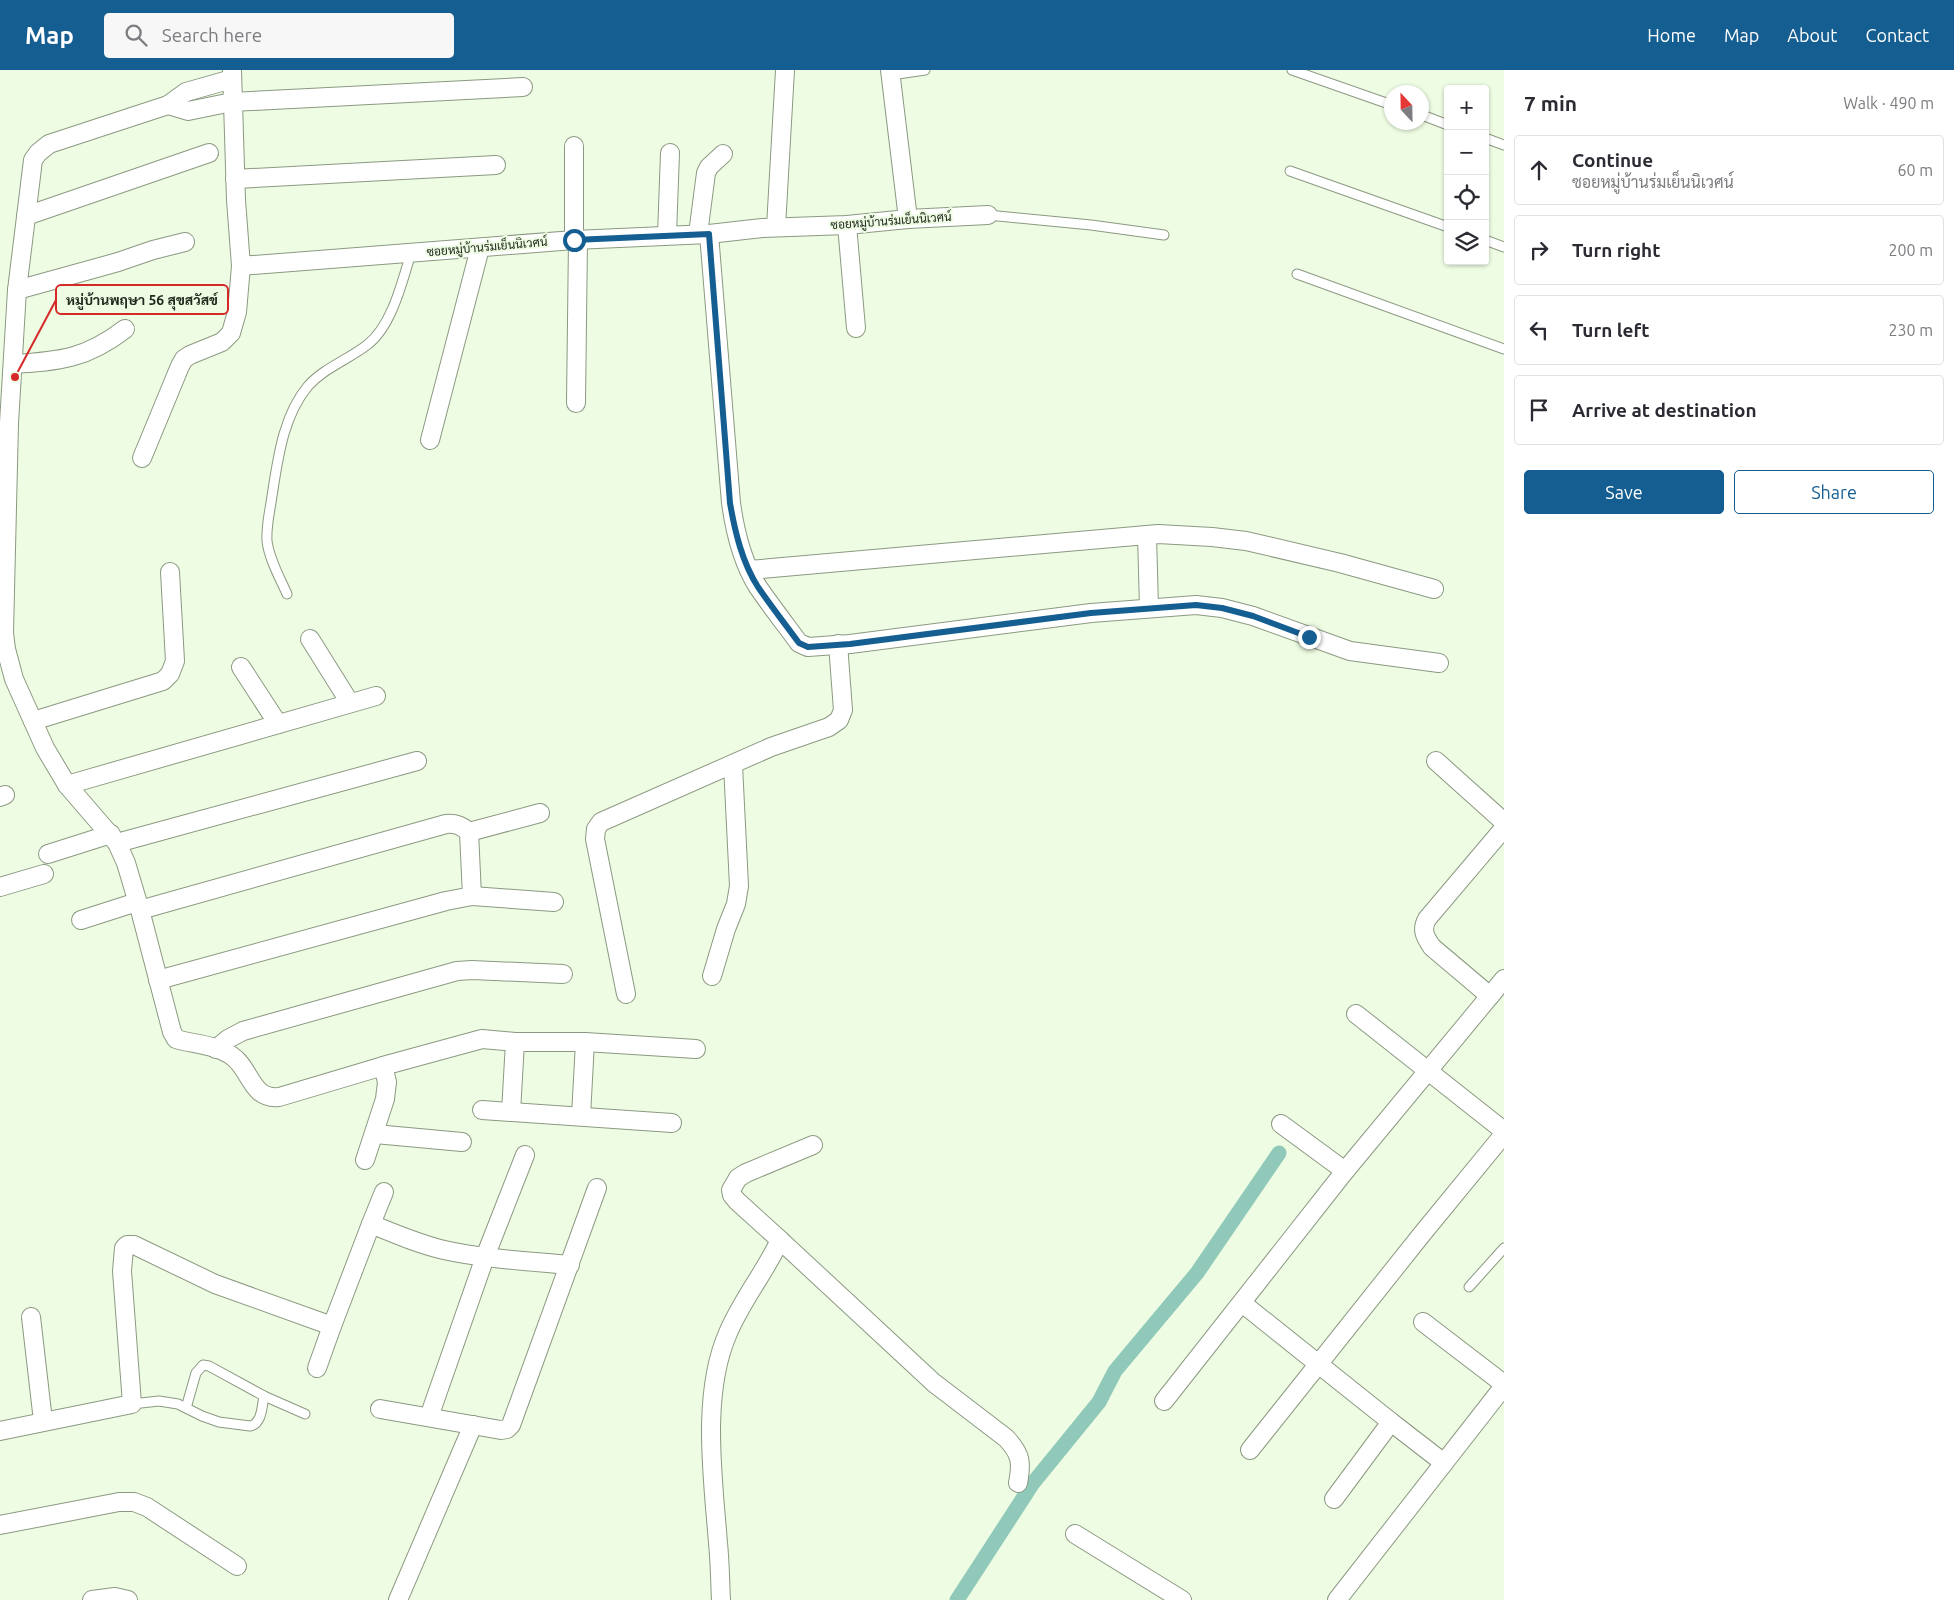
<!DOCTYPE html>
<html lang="en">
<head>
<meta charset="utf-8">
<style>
	:root { --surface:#fff; --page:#f7f7f7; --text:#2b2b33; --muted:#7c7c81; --line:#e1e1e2; --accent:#155e92 }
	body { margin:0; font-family:Ubuntu,Sarabun,sans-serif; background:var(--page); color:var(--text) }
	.controls { position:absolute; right:15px; top:15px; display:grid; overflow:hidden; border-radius:5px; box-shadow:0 1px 4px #0004 }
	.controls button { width:45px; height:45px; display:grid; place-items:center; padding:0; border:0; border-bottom:1px solid var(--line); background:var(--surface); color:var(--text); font:25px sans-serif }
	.compass { position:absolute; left:1384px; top:15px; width:45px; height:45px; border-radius:50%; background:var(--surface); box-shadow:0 1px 4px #0004; rotate:338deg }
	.stop { position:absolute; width:15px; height:15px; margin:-11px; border:4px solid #155e92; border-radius:50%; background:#fff }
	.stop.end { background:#155e92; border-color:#fff; box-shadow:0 1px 5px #0008 }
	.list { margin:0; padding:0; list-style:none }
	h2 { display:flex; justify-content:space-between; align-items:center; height:65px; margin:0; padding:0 20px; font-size:21px }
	h2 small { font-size:16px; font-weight:400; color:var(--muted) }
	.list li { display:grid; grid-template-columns:32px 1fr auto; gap:15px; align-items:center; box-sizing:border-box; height:70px; margin:0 10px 10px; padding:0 10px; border:1px solid var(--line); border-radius:5px }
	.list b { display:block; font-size:19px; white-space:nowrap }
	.list p { margin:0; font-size:16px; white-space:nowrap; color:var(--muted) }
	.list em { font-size:16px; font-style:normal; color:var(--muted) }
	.actions { display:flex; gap:10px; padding:15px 20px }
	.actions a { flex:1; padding:11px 0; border:1px solid var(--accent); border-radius:5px; text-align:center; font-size:18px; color:var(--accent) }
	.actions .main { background:var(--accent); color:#fff }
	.icon { flex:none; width:28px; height:28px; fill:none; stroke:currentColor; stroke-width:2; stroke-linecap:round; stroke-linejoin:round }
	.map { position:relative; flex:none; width:1504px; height:1530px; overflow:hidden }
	header { display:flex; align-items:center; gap:30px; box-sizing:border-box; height:70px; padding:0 25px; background:var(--accent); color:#fff }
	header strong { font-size:24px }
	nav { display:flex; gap:28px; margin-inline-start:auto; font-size:18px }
	.search { width:350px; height:45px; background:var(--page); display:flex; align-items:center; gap:12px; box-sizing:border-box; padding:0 18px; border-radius:5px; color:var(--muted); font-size:19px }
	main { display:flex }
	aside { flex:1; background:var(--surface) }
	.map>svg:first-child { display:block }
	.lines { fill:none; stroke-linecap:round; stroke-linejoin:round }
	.canal { stroke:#90c9ba; stroke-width:15 }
	.service-casing { stroke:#8c9982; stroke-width:11 }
	.minor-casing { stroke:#8c9982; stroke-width:20 }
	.service { stroke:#fff; stroke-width:9 }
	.minor { stroke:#fff; stroke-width:18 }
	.route { stroke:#155e92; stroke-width:6 }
	.labels { text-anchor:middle; stroke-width:4; stroke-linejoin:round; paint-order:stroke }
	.street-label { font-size:12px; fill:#23291f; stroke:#edfce2 }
	.leader { fill:none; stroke:#d62828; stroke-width:2 }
	.callout-dot { fill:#d62828; stroke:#edfce2; stroke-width:2 }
	.callout { fill:#edfce2; stroke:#d62828; stroke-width:2 }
	.callout-label { font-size:14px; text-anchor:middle; font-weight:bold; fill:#23291f }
</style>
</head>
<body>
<header>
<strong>Map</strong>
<div class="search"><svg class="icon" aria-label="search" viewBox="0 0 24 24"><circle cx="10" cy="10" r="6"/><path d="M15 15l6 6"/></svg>Search here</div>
<nav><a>Home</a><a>Map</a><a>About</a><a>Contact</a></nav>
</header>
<main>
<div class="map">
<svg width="1504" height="1530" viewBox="0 0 1504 1530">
	<rect width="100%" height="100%" fill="#edfce2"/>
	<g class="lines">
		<!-- canal -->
		<polyline class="canal" points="957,1530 1033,1413 1099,1332 1115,1301 1197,1203 1279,1083"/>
		<!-- service casing -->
		<g class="service-casing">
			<g id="service">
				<polyline points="1292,0 1392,35"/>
				<polyline points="891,5 925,0"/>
				<polyline points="1422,45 1448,55"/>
				<polyline points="1485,68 1504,75"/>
				<polyline points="1290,101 1448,157"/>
				<polyline points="988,145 1091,155 1164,165"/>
				<polyline points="1485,170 1504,177"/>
				<polyline points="1297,204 1504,279"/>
				<path d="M 287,524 C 280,508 269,489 267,471 C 266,456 270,441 272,426 C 278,388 283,346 308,316 C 324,298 349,289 367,275 C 392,256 402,212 411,183"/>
				<polyline points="1469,1217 1504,1178"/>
				<path d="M 132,1334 L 159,1331 L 178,1334 L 202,1346 L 219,1352 L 250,1356 C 262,1354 262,1336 264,1326"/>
				<polyline points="186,1338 196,1303 203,1295 209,1296 264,1326 305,1344"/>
			</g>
		</g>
		<!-- minor casing -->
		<g class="minor-casing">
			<g id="minor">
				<polyline points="232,0 236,130 241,196 574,170 709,164 762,158 847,155 908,149 988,145"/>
				<polyline points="890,0 908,149"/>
				<path d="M 232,9 L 186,22 L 168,35 L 49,74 L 38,83 L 33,90 L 17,220 L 9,353 L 4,563 L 6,579 L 14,609 L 45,678 L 67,715 L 117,773 L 126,793 L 140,840 L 172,962 L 176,969 C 193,974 217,975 232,986 C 251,999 251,1030 279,1027 L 383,996 L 387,1012 L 385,1029 L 365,1090"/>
				<polyline points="168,35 188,41 232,32 523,17"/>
				<polyline points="235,109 496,95"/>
				<polyline points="26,146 209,83"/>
				<polyline points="847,155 856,258"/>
				<polyline points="776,157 785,0"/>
				<polyline points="698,164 706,103 709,97 723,84"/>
				<path d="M 709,164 L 731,433 C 735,462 742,492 758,517 C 771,536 785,554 799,573 L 808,577 L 850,574 L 1091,543 L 1196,535 L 1222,538 L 1253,546 L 1350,581 L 1439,593"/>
				<polyline points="667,165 670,83"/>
				<polyline points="574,170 574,76"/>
				<polyline points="17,220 118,192 153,180 185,172"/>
				<path d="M 13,294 C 60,291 86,289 125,259"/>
				<polyline points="576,333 578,170"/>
				<polyline points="430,370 480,178"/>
				<polyline points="142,388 180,296 184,289 190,285 222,272 231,263 237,242 241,196"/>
				<polyline points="1147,465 1149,538"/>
				<polyline points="749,500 1158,464 1212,467 1246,471 1340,493 1434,519"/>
				<polyline points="310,569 350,633"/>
				<polyline points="241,597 278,654"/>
				<polyline points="33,651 163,611 170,604 175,591 170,502"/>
				<polyline points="1436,691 1504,752"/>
				<polyline points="67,715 376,626"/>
				<polyline points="0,727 5,725"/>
				<polyline points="469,762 540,743"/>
				<polyline points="117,773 417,691"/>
				<polyline points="48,784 111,764"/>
				<polyline points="0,817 44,804"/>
				<polyline points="472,826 554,832"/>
				<path d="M 140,840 L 446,754 C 456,753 462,756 469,762 L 472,826 L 446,831 L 158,910"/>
				<polyline points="81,850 137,832"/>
				<polyline points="712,906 726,859 736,834 739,816 733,695"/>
				<polyline points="626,924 595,769 596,759 601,752 771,677 829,657 839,650 843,640 838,574"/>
				<path d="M 1490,926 L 1432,877 C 1425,867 1421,860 1427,849 L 1504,758"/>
				<polyline points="1356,944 1504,1061"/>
				<polyline points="585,972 696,979"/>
				<polyline points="216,979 228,969 243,961 457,901 472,900 563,904"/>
				<polyline points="383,996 482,969 515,972 585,972 581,1046"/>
				<polyline points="482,1040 672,1053"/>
				<polyline points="511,1042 515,972"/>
				<polyline points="1281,1054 1345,1101"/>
				<polyline points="375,1064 462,1072"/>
				<polyline points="371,1154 384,1122"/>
				<path d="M 780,1170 L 934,1313 L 1006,1368 C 1021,1384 1022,1392 1018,1413"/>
				<polyline points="1242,1233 1391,1352"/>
				<polyline points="31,1247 43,1351"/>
				<polyline points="1423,1252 1504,1314"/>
				<polyline points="317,1298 332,1256"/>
				<polyline points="1164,1331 1345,1101 1504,909"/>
				<polyline points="380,1339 501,1360 507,1359 511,1355 597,1118"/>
				<polyline points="429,1347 485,1187 525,1085"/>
				<path d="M 0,1361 L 132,1334 L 122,1201 L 124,1178 L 127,1175 L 134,1175 L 215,1214 L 332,1256 L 371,1154 C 395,1164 419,1174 444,1180 C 485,1189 528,1191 570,1195"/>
				<polyline points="1250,1380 1422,1164 1504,1064"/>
				<polyline points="1334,1429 1391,1352 1444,1393"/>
				<polyline points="0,1455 119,1432 134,1432 147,1437 237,1496"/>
				<polyline points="1075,1464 1182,1530"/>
				<polyline points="92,1530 115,1527 128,1530"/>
				<polyline points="398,1530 473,1355"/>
				<path d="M 721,1530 C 720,1511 720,1492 718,1473 C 713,1408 701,1324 728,1263 C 742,1230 765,1202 780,1170 L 737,1131 L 732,1125 L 731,1120 L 738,1108 L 746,1103 L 813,1075"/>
				<polyline points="1337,1530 1504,1316"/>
			</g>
		</g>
		<!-- service -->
		<use href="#service" class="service"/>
		<!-- minor -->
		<use href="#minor" class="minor"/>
	</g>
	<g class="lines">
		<!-- route -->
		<path class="route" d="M 574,170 L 709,164 L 730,433 C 735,462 742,492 758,517 C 771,536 785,554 799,573 L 808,577 L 850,574 L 1091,543 L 1196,535 L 1222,538 L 1253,546 L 1309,567"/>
	</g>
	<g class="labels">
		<!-- street labels -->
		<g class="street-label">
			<text transform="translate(891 151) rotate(-4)" y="4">ซอยหมู่บ้านร่มเย็นนิเวศน์</text>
			<text transform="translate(487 177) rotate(-5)" y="4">ซอยหมู่บ้านร่มเย็นนิเวศน์</text>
		</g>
	</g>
	<!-- callouts -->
	<path class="leader" d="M15 307L56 230"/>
	<circle class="callout-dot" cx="15" cy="307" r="5"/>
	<rect class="callout" x="56" y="215" width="172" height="29" rx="5"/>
	<g class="callout-label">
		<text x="142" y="235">หมู่บ้านพฤษา 56 สุขสวัสข์</text>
	</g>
</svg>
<div class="controls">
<button>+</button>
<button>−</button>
<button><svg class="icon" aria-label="locate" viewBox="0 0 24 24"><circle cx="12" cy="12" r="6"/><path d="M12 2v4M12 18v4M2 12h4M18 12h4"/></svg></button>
<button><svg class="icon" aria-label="layers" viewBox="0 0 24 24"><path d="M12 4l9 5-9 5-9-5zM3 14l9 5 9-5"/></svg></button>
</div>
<svg class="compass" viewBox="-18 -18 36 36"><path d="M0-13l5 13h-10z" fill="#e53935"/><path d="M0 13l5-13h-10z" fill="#7c7c81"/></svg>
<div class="stop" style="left:574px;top:170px"></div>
<div class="stop end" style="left:1309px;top:567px"></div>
</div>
<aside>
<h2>7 min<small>Walk · 490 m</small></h2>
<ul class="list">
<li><svg class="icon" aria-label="ahead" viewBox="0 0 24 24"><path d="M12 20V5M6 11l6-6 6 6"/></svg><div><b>Continue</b><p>ซอยหมู่บ้านร่มเย็นนิเวศน์</p></div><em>60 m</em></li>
<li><svg class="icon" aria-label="right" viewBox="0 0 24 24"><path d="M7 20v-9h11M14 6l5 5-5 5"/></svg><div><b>Turn right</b></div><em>200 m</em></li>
<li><svg class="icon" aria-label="left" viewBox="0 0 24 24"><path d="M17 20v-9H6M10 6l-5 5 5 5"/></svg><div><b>Turn left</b></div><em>230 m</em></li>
<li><svg class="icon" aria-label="arrive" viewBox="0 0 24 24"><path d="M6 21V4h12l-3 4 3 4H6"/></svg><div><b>Arrive at destination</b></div></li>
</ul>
<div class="actions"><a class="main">Save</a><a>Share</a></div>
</aside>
</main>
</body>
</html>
